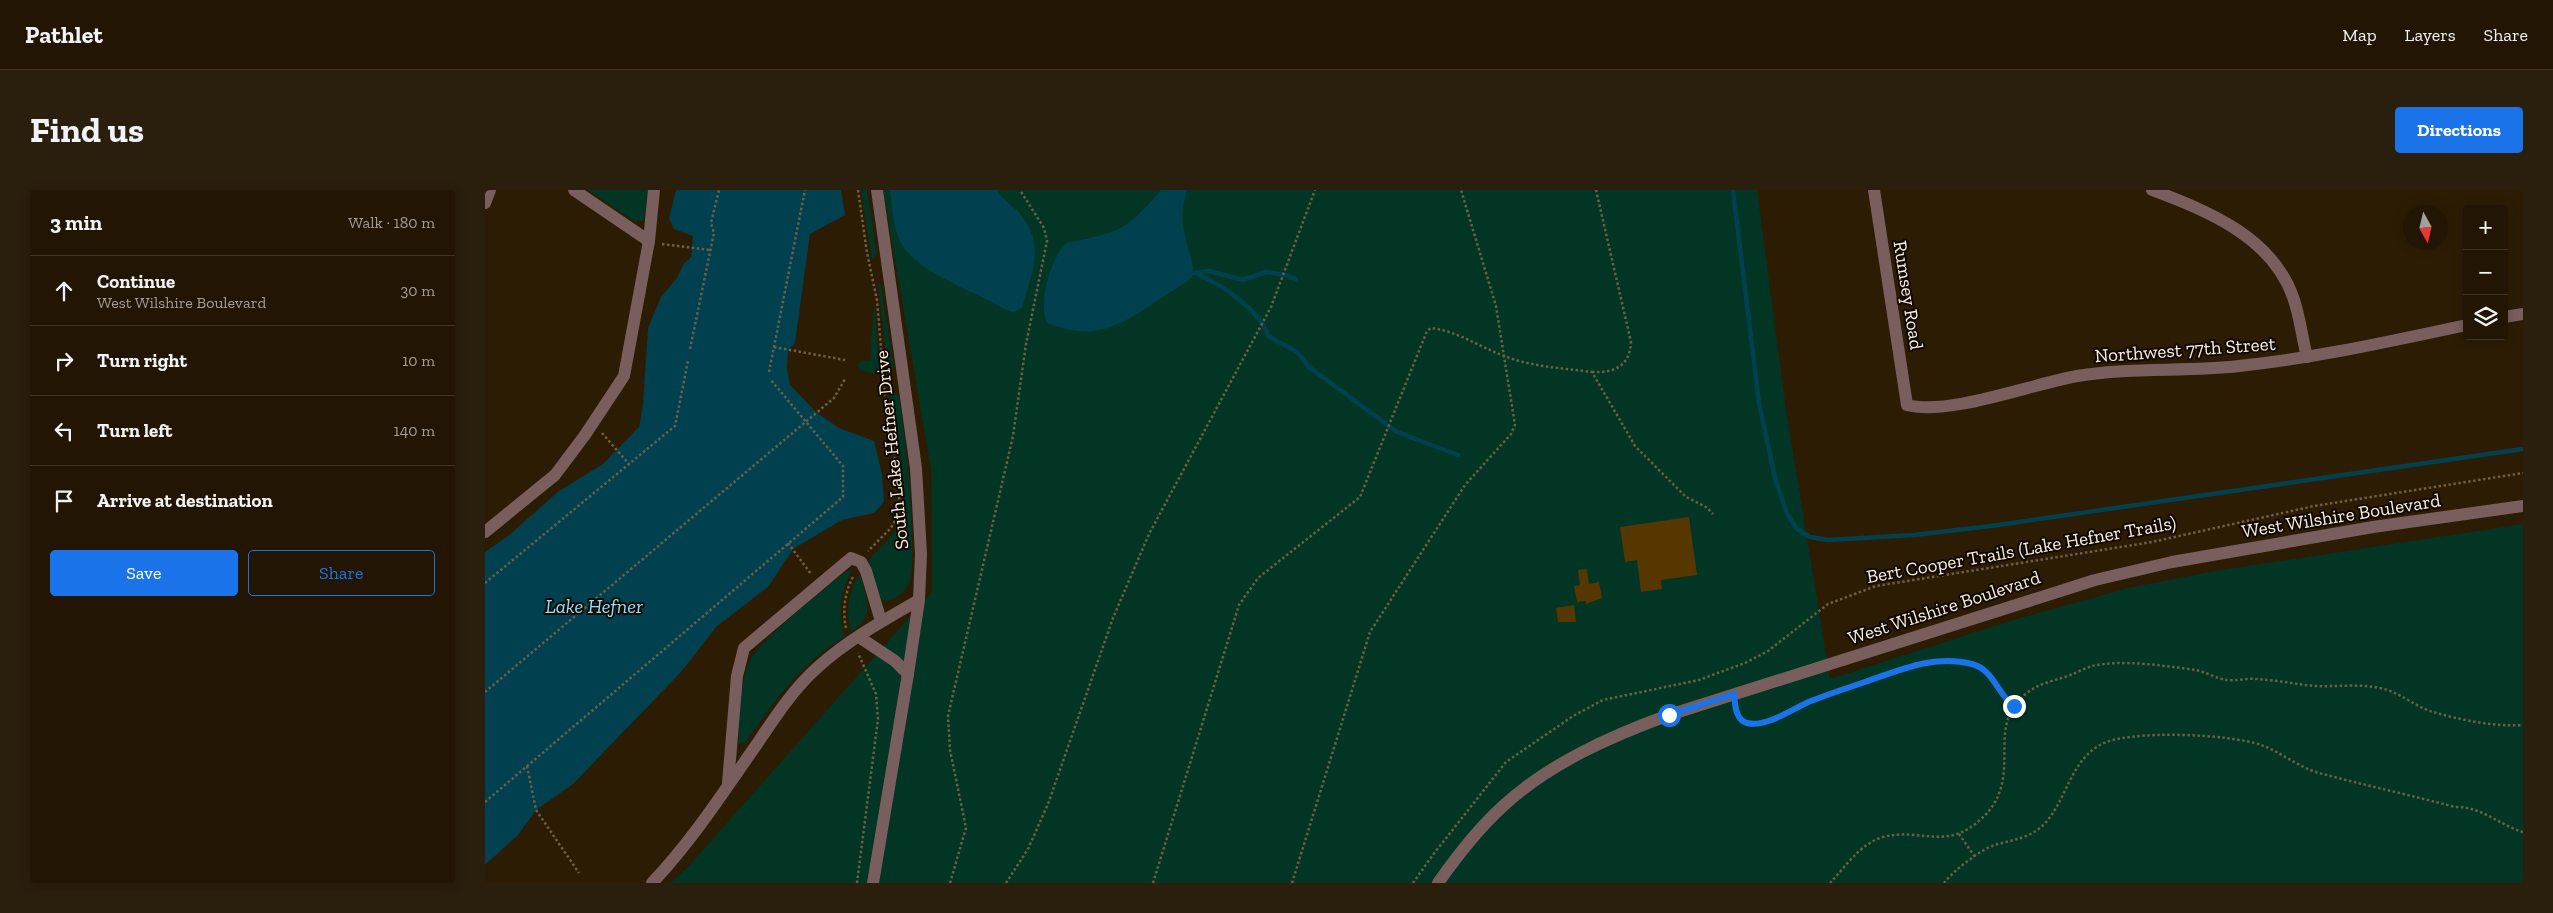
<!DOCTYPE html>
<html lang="en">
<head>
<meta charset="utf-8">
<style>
	:root { --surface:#221503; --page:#2a1e0d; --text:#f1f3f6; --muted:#a29f9a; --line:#3f3425; --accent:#1a73e8 }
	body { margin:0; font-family:"Zilla Slab",serif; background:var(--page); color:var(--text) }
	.controls { position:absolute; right:15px; top:15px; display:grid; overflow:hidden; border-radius:5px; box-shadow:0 2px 12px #0003 }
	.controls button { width:45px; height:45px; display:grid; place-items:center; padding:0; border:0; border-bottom:1px solid var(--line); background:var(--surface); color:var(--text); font:25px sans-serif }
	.compass { position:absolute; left:1918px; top:15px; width:45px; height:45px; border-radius:50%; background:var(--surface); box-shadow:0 2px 12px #0003; rotate:172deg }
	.stop { position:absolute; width:15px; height:15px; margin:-11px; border:4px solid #1a73e8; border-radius:50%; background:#fff }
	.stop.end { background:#1a73e8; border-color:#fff; box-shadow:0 1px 5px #0008 }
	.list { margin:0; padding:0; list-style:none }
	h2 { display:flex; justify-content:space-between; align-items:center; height:65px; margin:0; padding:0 20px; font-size:21px }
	h2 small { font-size:16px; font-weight:400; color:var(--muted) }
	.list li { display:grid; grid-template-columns:32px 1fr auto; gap:15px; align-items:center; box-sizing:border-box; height:70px; padding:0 20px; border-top:1px solid var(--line) }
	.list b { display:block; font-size:19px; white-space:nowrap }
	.list p { margin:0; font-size:16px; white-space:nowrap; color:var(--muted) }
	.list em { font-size:16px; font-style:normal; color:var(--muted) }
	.actions { display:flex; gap:10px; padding:15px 20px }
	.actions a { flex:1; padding:11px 0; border:1px solid var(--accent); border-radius:5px; text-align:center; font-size:18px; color:var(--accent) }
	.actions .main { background:var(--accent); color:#fff }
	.icon { flex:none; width:28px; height:28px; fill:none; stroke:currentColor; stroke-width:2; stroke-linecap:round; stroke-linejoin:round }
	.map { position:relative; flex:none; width:2038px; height:693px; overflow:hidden; border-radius:5px }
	header { display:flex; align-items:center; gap:30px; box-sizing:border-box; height:70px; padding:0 25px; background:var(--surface); border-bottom:1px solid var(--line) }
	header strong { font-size:24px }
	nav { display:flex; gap:28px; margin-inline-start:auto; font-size:18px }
	.intro { display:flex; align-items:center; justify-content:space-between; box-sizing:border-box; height:120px; padding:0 30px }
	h1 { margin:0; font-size:35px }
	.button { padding:12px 22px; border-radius:5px; background:var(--accent); color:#fff; font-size:18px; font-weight:700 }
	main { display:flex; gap:30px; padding:0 30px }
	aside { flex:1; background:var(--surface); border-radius:5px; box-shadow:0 2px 12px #0003 }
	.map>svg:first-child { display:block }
	.green { fill:#023523 }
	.water { fill:#01414f }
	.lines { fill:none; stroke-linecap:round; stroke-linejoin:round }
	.stream { stroke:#01414f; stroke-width:4.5 }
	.building { fill:#573700 }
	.path { stroke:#6d5e49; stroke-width:2.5; stroke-dasharray:2.5 2.5; stroke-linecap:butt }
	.minor { stroke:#795e5e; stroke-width:12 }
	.route { stroke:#1a73e8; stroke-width:6 }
	.labels { text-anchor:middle; stroke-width:4; stroke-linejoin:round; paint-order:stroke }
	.street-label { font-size:19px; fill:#faefe0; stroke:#100802 }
	.water-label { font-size:20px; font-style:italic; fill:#90e1f9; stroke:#100802 }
</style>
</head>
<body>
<header>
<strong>Pathlet</strong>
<nav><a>Map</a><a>Layers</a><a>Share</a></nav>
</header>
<div class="intro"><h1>Find us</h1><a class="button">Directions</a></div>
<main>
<aside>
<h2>3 min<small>Walk · 180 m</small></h2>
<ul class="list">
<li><svg class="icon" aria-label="ahead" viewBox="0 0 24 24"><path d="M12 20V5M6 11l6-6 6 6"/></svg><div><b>Continue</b><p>West Wilshire Boulevard</p></div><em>30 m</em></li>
<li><svg class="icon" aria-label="right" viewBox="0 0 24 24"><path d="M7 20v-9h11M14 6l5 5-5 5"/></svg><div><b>Turn right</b></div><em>10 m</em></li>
<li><svg class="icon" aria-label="left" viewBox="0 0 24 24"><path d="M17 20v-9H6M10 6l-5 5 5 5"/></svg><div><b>Turn left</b></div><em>140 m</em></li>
<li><svg class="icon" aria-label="arrive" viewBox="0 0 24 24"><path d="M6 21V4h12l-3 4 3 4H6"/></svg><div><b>Arrive at destination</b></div></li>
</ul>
<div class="actions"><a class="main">Save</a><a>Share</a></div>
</aside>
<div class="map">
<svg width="2038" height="693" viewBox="0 0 2038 693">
	<rect width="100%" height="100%" fill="#2d1c04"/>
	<!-- green -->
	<g class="green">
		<polygon points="103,0 163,0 159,31 149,31"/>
		<polygon points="376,0 382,0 392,64 387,70"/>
		<polygon points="398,0 1272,0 1301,219 1345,489 1535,428 1647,397 1730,381 2038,334 2038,693 185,693 201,679 447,402 446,279"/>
		<polygon points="393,92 396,95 409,178 403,183"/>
		<polygon points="389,111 395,184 376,181 372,175 376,171 385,171"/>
		<path d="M 404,199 L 414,206 C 421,254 427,304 427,352 C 427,364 428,376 426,387 C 423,400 412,410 399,411 C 389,403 390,382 383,371 C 391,360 404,352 411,339 C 430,305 408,238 404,199 Z"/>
		<path d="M 368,378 C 355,401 353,421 359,447 C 316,473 288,513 260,553 L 253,554 C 256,527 254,495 265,470 C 271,455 353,385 368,378 Z"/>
		<path d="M 375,384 C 381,409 392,424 366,442 C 360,421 363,402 375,384 Z"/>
	</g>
	<!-- water -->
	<g class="water">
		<polygon points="191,0 356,0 360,25 325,44 310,153 303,160 302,178 305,195 331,222 354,238 389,251 397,284 399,312 389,323 357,330 308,359 283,397 232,436 196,482 88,594 51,620 33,645 0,675 0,362 23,346 74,301 118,274 154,237 158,215 163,138 176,107 192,88 198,75 206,67 208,46 189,39 184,28"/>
		<path d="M 405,0 L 512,0 C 517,10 529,16 536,25 C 561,56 546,84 537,118 L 528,122 L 519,119 C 489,100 429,83 414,49 C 408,35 407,15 405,0 Z"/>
		<path d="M 676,0 L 702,0 C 697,15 696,30 700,46 C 703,62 710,71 707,87 C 698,95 688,100 678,107 C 637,134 612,153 562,133 C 553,114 565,67 582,53 C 634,42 640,42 676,0 Z"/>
	</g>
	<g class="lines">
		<!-- stream -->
		<g class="stream">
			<polyline points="1248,0 1274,213 1290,288 1302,324 1312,339 1325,347 1343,350 1429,345 1506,336 2038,259"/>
			<polyline points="709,83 724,81 758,90 781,82 801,85 811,89"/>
			<path d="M 714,85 C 737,95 776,121 783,146 L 812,162 L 824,177 L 912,242 L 973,265"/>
		</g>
	</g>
	<!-- building -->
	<g class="building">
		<polygon points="1204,327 1212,385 1176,390 1177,399 1156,402 1152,370 1140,372 1135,337"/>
		<polygon points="1102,379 1104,394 1114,392 1117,408 1101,414 1101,411 1092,412 1089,396 1095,395 1093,380"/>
		<polygon points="1089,415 1091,432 1073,432 1071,418"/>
	</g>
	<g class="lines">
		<!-- path -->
		<g class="path">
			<polyline points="373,0 382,63 392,110 400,205 407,245 415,315 412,328 405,339 383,361"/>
			<polyline points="177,54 225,60"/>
			<polyline points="289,157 360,170"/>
			<polyline points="205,159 229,43 226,33 234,0"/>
			<polyline points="284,182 320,0"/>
			<path d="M 1107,182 C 1129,183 1145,176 1146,152 L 1111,0"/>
			<polyline points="117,243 144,274"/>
			<polyline points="303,353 326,384"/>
			<polyline points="0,393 190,236 203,171"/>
			<path d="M 361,438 C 357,420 360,401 369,385"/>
			<polyline points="0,502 349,208 360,189"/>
			<path d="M 1251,517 L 1257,530 C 1278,539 1305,520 1325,512 C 1359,497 1458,458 1490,475 C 1509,484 1513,505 1529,516"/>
			<polyline points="42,576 51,620 94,683"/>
			<polyline points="0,612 358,307 358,276 285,189"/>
			<polyline points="1474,644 1490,667"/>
			<polyline points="372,693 393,529 391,504 373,463"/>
			<polyline points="465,693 481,638 465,560 463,526 528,246 541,154 562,51 559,38 535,0"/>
			<polyline points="521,693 543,659 563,614 628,428 664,344 786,117 830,0"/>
			<path d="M 668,693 L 754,415 L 773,388 L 875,307 L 942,141 L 946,138 C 972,141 995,157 1019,166 C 1047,177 1077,178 1107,182 L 1150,256 L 1201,307 L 1221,317 L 1228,324"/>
			<polyline points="807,693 885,442 980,295 1026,244 1030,235 1011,116 976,0"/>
			<polyline points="928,693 947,666 1021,572 1088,526 1118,510 1214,490 1260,473 1283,461 1343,414 1391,396 1667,352 1829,316 2038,283"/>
			<path d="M 1345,693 C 1360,677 1376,653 1398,647 C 1437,637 1460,662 1496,629 C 1542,588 1497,536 1542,503 C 1553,494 1567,491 1580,487 C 1589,484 1598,479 1607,476 C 1636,469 1681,476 1711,480 C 1721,482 1732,489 1742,490 C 1752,491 1762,488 1771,489 C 1791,490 1810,494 1829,496 C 1852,497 1877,493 1899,499 C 1917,504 1931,517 1948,522 C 1976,530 2009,537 2038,535"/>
			<path d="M 1459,693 C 1468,681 1496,659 1510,655 C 1526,650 1542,649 1556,637 C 1581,615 1583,573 1615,555 C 1642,539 1746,544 1776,555 C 1796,562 1813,577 1834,583 C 1879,595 1925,605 1970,617 C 1996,616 2014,635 2038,642"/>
		</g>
		<!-- minor -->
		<g class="minor">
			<polyline points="89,0 164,51"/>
			<path d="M 1389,0 L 1422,215 C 1464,226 1547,194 1592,186 C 1646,177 1700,182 1754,176 C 1831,168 1906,151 1982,135"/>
			<path d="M 1667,0 C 1723,21 1787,47 1808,107 C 1815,126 1817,148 1822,167"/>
			<polyline points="0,13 5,0"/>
			<polyline points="2019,127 2038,124"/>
			<polyline points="0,342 70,285 100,245 139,186 164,51 169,0"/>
			<polyline points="374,447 410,471 423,484"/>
			<polyline points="243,593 252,486 259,458 366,368 376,372 381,381 396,431"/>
			<path d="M 167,693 C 207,651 239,601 272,554 C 290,527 309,498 333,477 C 363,450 399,430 434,410"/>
			<polyline points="388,693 423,484 434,410 436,364 431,278 392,0"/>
			<path d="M 953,693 C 972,666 993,639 1017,617 C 1063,574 1126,546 1184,525 L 1610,390 L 1687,372 L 1888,337 L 2038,316"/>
		</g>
	</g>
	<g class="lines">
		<!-- route -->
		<path class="route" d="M 1184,525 L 1249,504 C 1250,513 1250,530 1262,533 C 1282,538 1308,518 1326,511 C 1344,504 1362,498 1380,492 C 1415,480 1450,464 1487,474 C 1508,479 1513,505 1529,516"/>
	</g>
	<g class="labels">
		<!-- street labels -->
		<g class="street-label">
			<text transform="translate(1424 105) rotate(81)" y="7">Rumsey Road</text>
			<text transform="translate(1700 159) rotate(-4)" y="7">Northwest 77th Street</text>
			<text transform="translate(406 260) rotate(-96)" y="7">South Lake Hefner Drive</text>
			<text transform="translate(1856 325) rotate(-9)" y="7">West Wilshire Boulevard</text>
			<text transform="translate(1536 359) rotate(-10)" y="7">Bert Cooper Trails (Lake Hefner Trails)</text>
			<text transform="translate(1459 417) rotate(-18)" y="7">West Wilshire Boulevard</text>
		</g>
		<!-- water labels -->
		<g class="water-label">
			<text x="109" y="423">Lake Hefner</text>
		</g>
	</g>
</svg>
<div class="controls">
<button>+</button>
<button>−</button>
<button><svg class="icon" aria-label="layers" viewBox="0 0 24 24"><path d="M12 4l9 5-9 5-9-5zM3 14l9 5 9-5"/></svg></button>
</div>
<svg class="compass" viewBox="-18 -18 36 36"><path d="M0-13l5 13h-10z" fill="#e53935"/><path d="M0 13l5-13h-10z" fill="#a29f9a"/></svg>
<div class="stop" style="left:1184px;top:525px"></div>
<div class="stop end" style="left:1529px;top:516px"></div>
</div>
</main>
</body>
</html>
